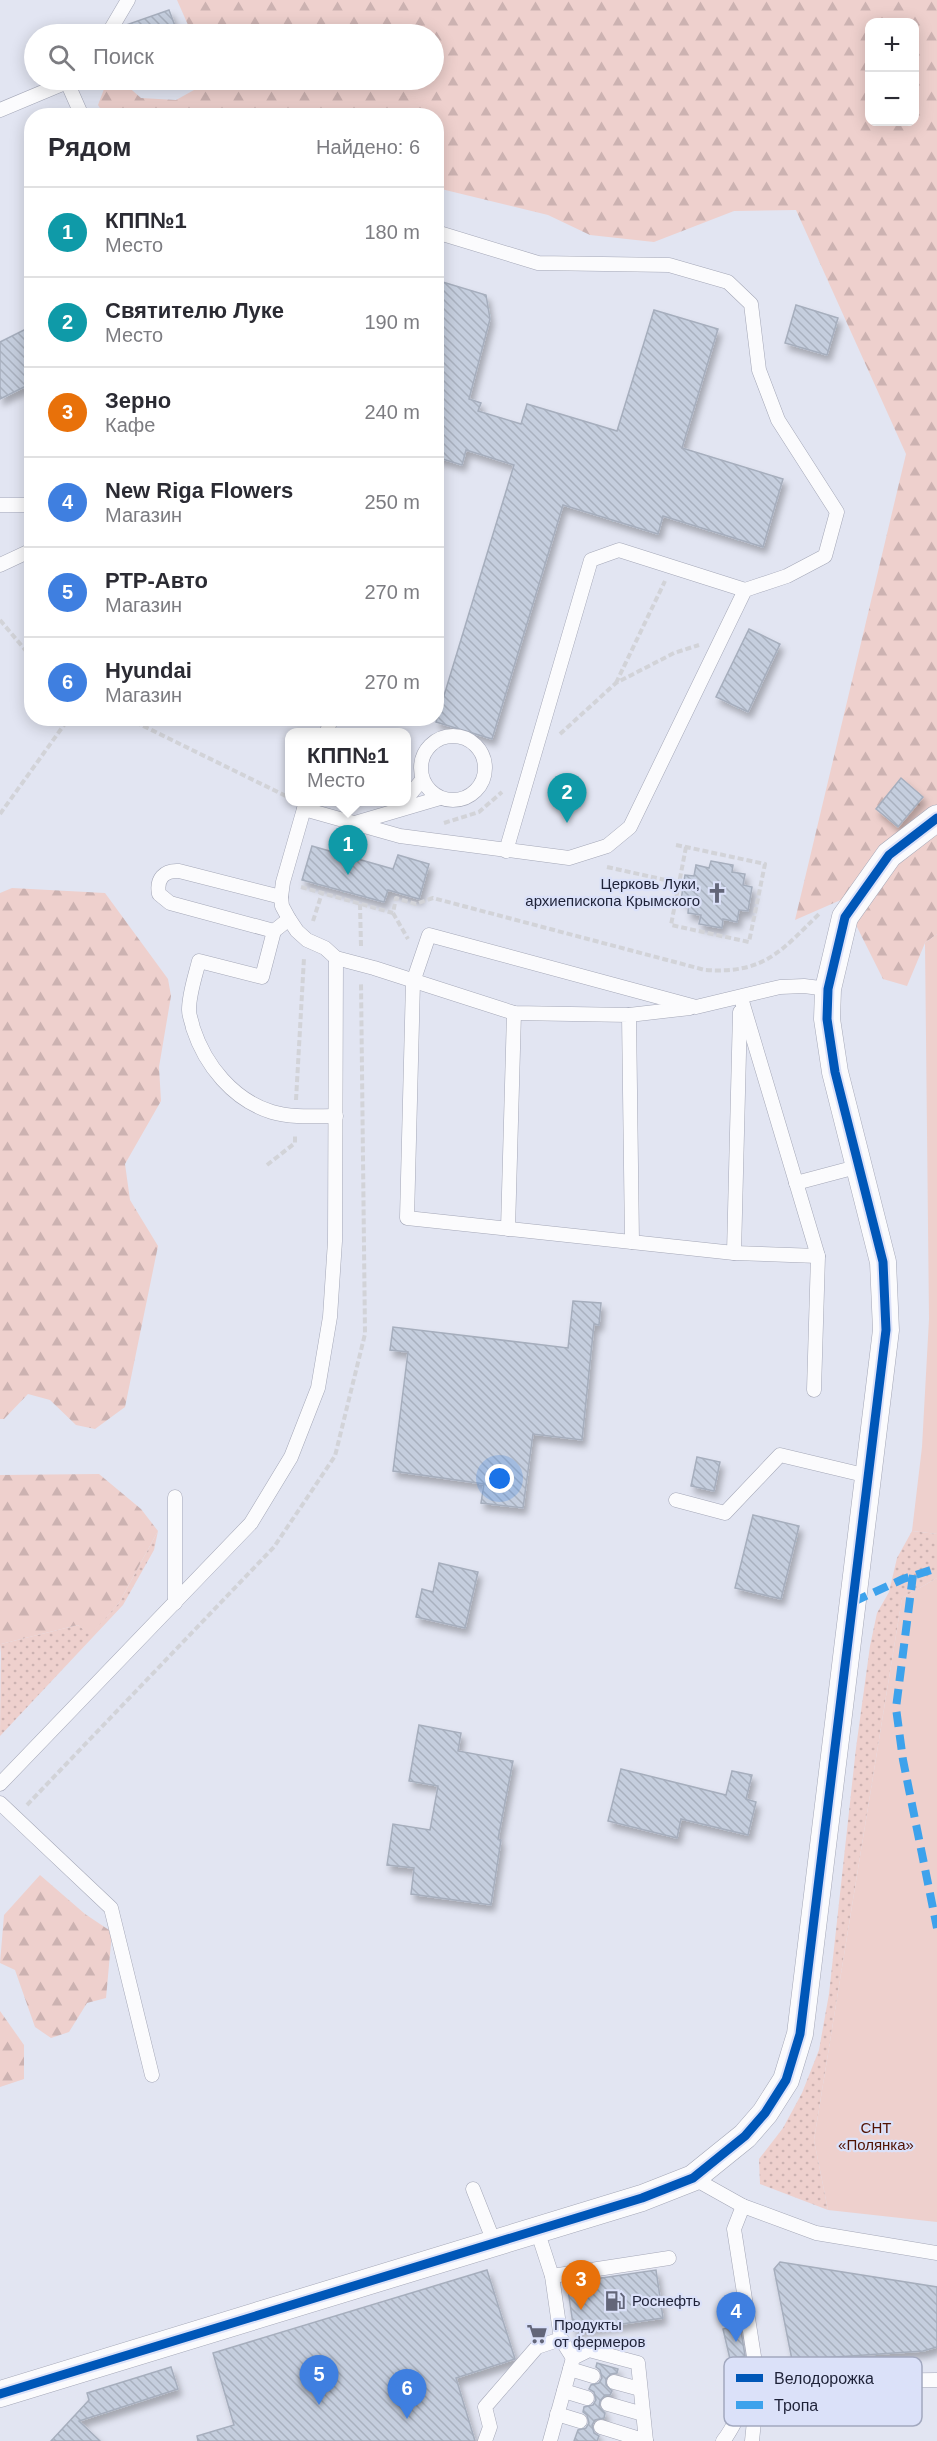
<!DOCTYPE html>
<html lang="ru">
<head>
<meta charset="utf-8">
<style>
	:root { --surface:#fff; --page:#f2f2f3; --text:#2b2b33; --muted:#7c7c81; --line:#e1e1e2; --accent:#b45309 }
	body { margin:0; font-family:Arial,sans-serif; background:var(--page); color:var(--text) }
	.controls { position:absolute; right:18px; top:18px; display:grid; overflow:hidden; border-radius:12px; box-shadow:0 3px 15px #0003 }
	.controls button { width:54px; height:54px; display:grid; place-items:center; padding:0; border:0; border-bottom:2px solid var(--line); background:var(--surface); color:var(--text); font:30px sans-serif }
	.you { position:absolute; left:500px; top:1479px; width:21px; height:21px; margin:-15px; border:4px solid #fff; border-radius:50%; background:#1a73e8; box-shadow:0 0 0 9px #1a73e833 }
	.badge { display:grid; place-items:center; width:39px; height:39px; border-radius:50%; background:var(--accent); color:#fff; font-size:20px; font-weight:700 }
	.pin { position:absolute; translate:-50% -50px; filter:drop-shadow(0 2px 3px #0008) }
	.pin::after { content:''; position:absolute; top:32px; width:21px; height:18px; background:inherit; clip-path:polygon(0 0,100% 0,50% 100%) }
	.popup { position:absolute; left:285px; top:728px; width:126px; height:78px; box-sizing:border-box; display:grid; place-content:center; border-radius:12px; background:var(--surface); filter:drop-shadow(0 2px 4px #0005); font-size:20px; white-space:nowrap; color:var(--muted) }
	.popup b { font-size:22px; color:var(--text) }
	.popup::after { content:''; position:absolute; left:50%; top:100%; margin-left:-12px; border:12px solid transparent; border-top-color:var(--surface) }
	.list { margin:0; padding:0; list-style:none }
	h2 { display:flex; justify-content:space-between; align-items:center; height:78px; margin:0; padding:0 24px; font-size:26px }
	h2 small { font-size:20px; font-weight:400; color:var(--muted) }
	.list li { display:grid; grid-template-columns:39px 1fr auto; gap:18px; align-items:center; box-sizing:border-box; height:90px; padding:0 24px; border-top:2px solid var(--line) }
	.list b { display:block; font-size:22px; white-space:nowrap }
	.list p { margin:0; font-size:20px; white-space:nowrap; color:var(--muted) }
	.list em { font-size:20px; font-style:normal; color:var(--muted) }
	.icon { flex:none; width:33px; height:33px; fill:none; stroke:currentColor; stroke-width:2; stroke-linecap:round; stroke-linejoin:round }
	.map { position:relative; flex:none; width:937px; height:2441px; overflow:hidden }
	.search { position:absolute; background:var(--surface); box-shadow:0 3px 15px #0003; left:24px; top:24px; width:420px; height:66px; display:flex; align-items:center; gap:15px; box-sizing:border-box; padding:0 21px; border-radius:33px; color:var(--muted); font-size:22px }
	.panel { position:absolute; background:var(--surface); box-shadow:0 3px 15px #0003; left:24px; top:108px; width:420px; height:618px; border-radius:24px }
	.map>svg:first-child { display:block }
	.grass { fill:url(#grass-dots) }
	.forest { fill:url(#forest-firs); fill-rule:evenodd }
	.green { fill:#eed0cd }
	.building { fill:url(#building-back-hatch); stroke:#a6aebd; stroke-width:1.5; filter:url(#shadow) }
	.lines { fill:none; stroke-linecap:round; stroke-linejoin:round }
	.lane-casing { stroke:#a4a7b7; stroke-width:15 }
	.street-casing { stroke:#a4a7b7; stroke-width:27 }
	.path { stroke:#d2d3d8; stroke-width:4; stroke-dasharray:6 3; stroke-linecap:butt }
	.lane { stroke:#fbfbfd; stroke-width:14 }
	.street { stroke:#fbfbfd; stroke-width:26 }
	.quiet { stroke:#3da2ec; stroke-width:8; stroke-dasharray:15 8; stroke-linecap:butt }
	.cycleway-casing { stroke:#dbe1f9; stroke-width:13 }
	.cycleway { stroke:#0057b8; stroke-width:9 }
	.labels { text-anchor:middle; stroke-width:4.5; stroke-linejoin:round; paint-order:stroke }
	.poi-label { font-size:15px; fill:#1e2238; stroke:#dbe1f9; text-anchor:start }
	.park-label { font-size:15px; fill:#511203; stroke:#dbe1f9 }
	.key { fill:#dbe1f9; stroke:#a2a8bf; stroke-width:1.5 }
	.key-label { font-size:16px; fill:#1e2238 }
</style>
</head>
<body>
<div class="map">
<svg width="937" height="2441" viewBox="0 0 937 2441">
	<defs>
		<pattern id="grass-dots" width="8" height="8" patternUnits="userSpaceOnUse" patternTransform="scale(1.5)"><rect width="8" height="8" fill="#eed0cd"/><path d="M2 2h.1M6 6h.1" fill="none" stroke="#ccb2b1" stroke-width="1.8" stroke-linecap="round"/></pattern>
		<pattern id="forest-firs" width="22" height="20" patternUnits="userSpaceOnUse" patternTransform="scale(1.5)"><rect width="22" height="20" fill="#eed0cd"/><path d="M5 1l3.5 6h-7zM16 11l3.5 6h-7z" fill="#ccb2b1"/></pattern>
		<pattern id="building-back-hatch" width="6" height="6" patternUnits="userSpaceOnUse" patternTransform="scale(1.5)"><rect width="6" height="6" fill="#c5cede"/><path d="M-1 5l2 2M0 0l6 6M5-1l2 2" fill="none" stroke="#a9b1bf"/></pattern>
		<filter id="shadow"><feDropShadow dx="3.5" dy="6" stdDeviation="3" flood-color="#0004"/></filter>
	</defs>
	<rect width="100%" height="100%" fill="#e2e5f2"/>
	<!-- grass -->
	<g class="grass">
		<polygon points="158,1531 154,1550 123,1605 0,1736 1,1644 78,1625 90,1634 119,1603"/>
		<polygon points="912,1531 937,1534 937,1578 902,1598 814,2140 828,2210 760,2184 759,2159 783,2128 802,2093 819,2050 829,1994 856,1748 870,1646 877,1613 889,1592 897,1558"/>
	</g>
	<!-- forest -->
	<g class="forest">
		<path d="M 177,0 L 937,0 L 937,934 L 925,943 L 907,986 L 883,979 L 843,899 L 795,920 L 906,454 L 796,210 L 734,211 L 654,242 L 590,235 L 548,215 L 437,188 L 436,116 L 105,116 L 98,105 L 107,81 L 125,84 L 141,98 L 176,100 L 212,80 L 434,80 L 434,34 L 192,34 ZM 870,22 L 914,22 L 914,122 L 870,122 Z"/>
		<polygon points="12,888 105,893 168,979 171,996 159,1067 161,1101 125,1164 130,1200 158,1246 125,1407 95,1429 76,1425 50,1400 28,1394 4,1419 0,1419 0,893"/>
		<polygon points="99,1474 141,1509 158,1531 119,1603 90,1635 78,1625 1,1644 0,1653 0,1475"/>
		<polygon points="40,1875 85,1914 112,1932 106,1998 87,2003 69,2032 51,2038 35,2027 15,1970 0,1963 4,1915"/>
		<polygon points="0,2011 24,2045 24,2079 0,2087"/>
	</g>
	<!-- green -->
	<g class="green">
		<polygon points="937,934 937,1534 912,1531 922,1447 929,1319 925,943"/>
		<polygon points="937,1578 937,2222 828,2210 814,2140 902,1598"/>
	</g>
	<!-- building -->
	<g class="building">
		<polygon points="169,10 178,34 118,34 123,26"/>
		<polygon points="436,280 486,295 490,319 469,399 481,403 478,411 521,424 527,404 617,431 654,310 718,329 682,448 783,479 763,547 663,516 658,534 563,505 492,739 436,722 514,465 466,450 462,465 436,457"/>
		<polygon points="796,305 838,318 827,355 785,343"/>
		<polygon points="32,326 32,383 0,399 0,342"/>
		<polygon points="749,629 780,644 748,712 716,697"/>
		<polygon points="901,778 923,797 898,827 876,809"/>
		<polygon points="312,846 393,869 398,855 429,864 419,899 388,890 384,902 302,880"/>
		<polygon points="711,861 733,865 732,872 745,874 743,885 752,887 748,911 739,910 737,922 723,919 722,928 699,924 701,915 688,913 689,901 681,900 685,875 694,876 696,865 709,868"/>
		<polygon points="573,1301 601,1303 599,1325 594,1324 582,1440 533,1434 523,1508 481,1503 484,1484 393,1471 408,1352 390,1350 393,1327 568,1348"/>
		<polygon points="697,1457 720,1462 714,1491 691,1486"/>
		<polygon points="753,1515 799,1526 781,1599 735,1588"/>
		<polygon points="439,1563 478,1572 465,1628 416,1617 422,1589 433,1592"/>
		<polygon points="419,1725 461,1733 458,1751 513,1761 498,1839 501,1840 491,1905 411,1894 414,1868 387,1865 393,1824 430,1830 438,1786 409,1781"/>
		<polygon points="621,1769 726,1795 732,1771 752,1775 746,1799 756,1802 748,1835 681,1819 677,1838 608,1821"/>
		<polygon points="780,2262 937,2287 937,2347 923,2351 792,2360 774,2269"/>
		<polygon points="487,2270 515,2359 456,2378 475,2441 198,2441 197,2436 234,2425 213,2353"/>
		<polygon points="656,2270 663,2318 574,2331 567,2283"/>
		<polygon points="740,2325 745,2356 730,2359 723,2329"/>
		<polygon points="597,2363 618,2369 617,2373 611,2374 606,2379 606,2385 612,2391 610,2395 605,2395 600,2401 599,2407 605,2413 604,2418 595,2420 592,2425 594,2433 599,2436 597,2441 574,2441 578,2430 586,2428 589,2423 587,2415 583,2412 584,2407 593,2405 596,2400 594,2392 589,2389 591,2385 599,2383 602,2378 600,2370 596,2367"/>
		<polygon points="171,2367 178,2389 79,2421 100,2441 51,2441 89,2400 87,2393"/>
	</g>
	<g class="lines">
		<!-- lane casing -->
		<g class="lane-casing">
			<g id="lane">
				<polyline points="108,34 128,0"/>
				<polyline points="0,110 67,82 82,116"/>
				<polyline points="436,232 538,263 669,265 728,282 751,304 759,370 778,420 837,512 825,556 787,576 745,590 619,550 591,560 506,851"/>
				<polyline points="0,505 32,505"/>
				<polyline points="0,565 32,550"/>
				<polyline points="327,732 331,718"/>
				<circle cx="453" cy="768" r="32"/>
				<polyline points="406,799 422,780"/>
				<polyline points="306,802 283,882 281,897 282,906 289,919 297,931 307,940 325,948 336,958 374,968 514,1013 629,1015 632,1242"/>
				<polyline points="304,809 400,836 569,858 607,846 630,827 745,590"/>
				<polyline points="355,823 440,798"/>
				<path d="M 289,919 L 274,931 L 262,977 L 199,961 C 195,977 189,994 189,1010 C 189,1016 192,1022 193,1028 C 205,1065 233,1100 272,1112 C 292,1118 315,1116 336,1116"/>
				<path d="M 274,931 L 170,903 L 159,894 C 156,879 164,870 179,871 L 281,897"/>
				<polyline points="741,998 818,1256 814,1390"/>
				<polyline points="629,1015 690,1008"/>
				<polyline points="796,1183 860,1166"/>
				<polyline points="508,1229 514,1013"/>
				<polyline points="734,1253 740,1012"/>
				<polyline points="818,1256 734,1253 407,1218 413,982 429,935 696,1007 780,987 804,986 828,989"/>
				<polyline points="175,1497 175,1603"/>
				<polyline points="676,1500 725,1513 780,1455 868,1476"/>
				<polyline points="0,1784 251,1523 291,1457 318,1388 330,1317 335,1241 336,958"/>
				<polyline points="0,1803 111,1908 152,2075"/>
				<polyline points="693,2178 743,2206 816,2233 937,2253"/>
				<polyline points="473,2189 494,2242"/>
				<polyline points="743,2206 734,2229 758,2382 752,2441"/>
				<polyline points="537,2230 552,2276 561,2339 573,2358"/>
				<polyline points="552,2276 669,2258"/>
				<polyline points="570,2369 593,2376"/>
				<polyline points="614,2382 640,2389"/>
				<polyline points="564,2391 587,2398"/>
				<polyline points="608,2404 643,2414"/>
				<polyline points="557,2414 580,2421"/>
				<polyline points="601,2427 646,2441"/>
				<polyline points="485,2441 490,2427 485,2407 537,2347 561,2339"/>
				<polyline points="550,2441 573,2358 589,2350 638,2363 646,2441"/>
				<path d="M 723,2441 C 738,2423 742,2400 758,2382 L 937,2380"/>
			</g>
		</g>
		<!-- street casing -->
		<g class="street-casing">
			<polyline id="street" points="0,2394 642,2198 693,2178 745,2136 765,2113 786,2080 800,2034 886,1330 883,1262 835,1072 827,1019 828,989 845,917 889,855 937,818"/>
		</g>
		<!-- path -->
		<g class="path">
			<polyline points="0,620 32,658"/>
			<polyline points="616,683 665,581"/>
			<polyline points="127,718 290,798"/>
			<polyline points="560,734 616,683 674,653 699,645"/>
			<polyline points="0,814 69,718"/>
			<polyline points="444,823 479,812 502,792"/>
			<polyline points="676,845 686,847 765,864 749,942 671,925 686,847"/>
			<polyline points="607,867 679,883"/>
			<path d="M 301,887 L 393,913 L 396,898 L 416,904 L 433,898 L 705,970 C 765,974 781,951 821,912"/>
			<polyline points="360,904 361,946"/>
			<polyline points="393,913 408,939"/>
			<polyline points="313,921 322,893"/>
			<polyline points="296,1100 304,958"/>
			<polyline points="267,1165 295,1143 295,1134"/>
			<polyline points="27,1805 274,1547 335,1456 365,1334 361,983"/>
		</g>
		<!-- lane -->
		<use href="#lane" class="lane"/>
		<!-- street -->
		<use href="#street" class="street"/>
		<!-- quiet -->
		<g class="quiet">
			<polyline points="913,1575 896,1708 903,1760 937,1928"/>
			<polyline points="853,1602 903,1579 937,1568"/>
		</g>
		<!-- cycleway casing -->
		<g class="cycleway-casing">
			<polyline id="cycleway" points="0,2394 642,2198 693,2178 745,2136 765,2113 786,2080 800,2034 886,1330 883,1262 835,1072 827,1019 828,989 845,917 889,855 937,818"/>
		</g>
		<!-- cycleway -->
		<use href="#cycleway" class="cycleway"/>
	</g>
	<!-- icons -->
	<defs>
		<g id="church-bare" transform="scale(1.62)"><path d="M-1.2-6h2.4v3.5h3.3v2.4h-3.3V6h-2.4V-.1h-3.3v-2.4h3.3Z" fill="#636679" stroke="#dbe1f9" stroke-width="2.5" paint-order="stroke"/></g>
		<g id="fuel-bare" transform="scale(1.62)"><path d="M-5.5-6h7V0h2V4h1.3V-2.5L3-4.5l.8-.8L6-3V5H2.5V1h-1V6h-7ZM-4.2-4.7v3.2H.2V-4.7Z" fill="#636679" stroke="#dbe1f9" stroke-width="2.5" paint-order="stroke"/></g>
		<g id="supermarket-bare" transform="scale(1.62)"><path d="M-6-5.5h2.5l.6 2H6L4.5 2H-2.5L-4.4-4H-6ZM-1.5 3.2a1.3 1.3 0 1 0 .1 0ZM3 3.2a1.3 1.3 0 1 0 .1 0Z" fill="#636679" stroke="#dbe1f9" stroke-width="2.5" paint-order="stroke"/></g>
	</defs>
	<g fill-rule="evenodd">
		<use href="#church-bare" x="717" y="893"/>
		<use href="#fuel-bare" x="615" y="2301"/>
		<use href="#supermarket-bare" x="537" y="2334"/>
	</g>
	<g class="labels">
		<!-- poi labels -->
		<g class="poi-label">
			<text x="700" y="889" text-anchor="end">Церковь Луки,<tspan x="700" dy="17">архиепископа Крымского</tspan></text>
			<text x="632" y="2306">Роснефть</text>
			<text x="554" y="2330">Продукты<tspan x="554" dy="17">от фермеров</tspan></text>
		</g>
		<!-- park labels -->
		<g class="park-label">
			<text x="876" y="2133">СНТ<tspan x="876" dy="17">«Полянка»</tspan></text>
		</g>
	</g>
	<!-- legend -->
	<rect x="724" y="2357" width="198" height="69" rx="9" class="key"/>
	<rect x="736" y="2374" width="27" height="8" fill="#0057b8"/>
	<rect x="736" y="2401" width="27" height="8" fill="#3da2ec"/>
	<g class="key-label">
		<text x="774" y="2384">Велодорожка</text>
		<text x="774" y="2411">Тропа</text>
	</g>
</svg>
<div class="controls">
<button>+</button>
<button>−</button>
</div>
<div class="you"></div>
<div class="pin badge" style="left:348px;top:875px;background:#0f9aa8">1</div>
<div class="popup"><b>КПП№1</b>Место</div>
<div class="pin badge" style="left:567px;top:823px;background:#0f9aa8">2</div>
<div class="pin badge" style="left:581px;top:2310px;background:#e8710a">3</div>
<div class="pin badge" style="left:736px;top:2342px;background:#3f7fe0">4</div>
<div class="pin badge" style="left:319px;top:2405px;background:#3f7fe0">5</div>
<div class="pin badge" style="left:407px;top:2419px;background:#3f7fe0">6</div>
<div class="search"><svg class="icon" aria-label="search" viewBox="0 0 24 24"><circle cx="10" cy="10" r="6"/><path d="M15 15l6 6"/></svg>Поиск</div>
<section class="panel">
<h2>Рядом<small>Найдено: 6</small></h2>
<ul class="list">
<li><span class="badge" style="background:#0f9aa8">1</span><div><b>КПП№1</b><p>Место</p></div><em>180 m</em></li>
<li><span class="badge" style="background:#0f9aa8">2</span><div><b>Святителю Луке</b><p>Место</p></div><em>190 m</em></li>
<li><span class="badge" style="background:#e8710a">3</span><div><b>Зерно</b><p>Кафе</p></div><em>240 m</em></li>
<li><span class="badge" style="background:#3f7fe0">4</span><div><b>New Riga Flowers</b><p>Магазин</p></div><em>250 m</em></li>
<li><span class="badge" style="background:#3f7fe0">5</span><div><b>РТР-Авто</b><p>Магазин</p></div><em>270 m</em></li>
<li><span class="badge" style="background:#3f7fe0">6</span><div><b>Hyundai</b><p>Магазин</p></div><em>270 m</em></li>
</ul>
</section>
</div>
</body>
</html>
